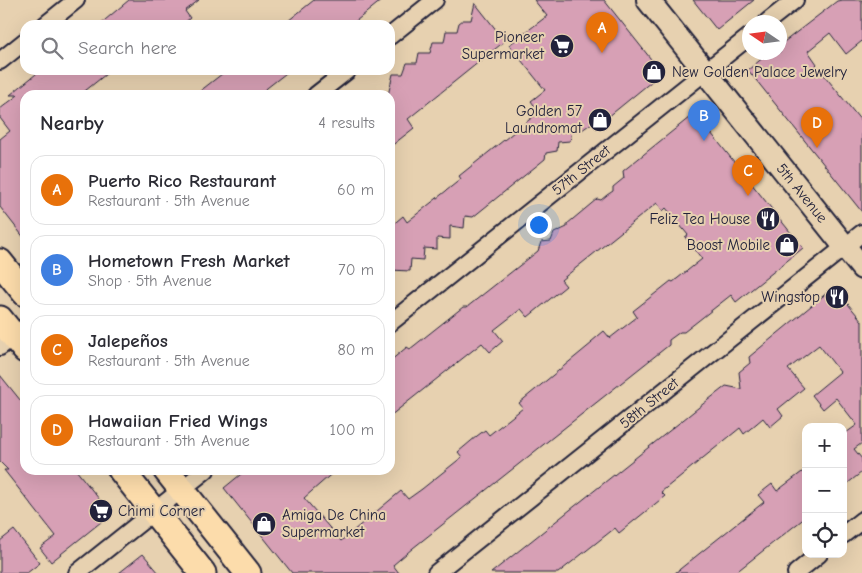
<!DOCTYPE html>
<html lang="en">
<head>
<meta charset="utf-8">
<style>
	:root { --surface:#fff; --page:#f2f2f3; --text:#2b2b33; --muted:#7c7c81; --line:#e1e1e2; --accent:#0b8043 }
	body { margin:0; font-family:"Comic Neue",sans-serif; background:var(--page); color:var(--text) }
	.controls { position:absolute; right:15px; bottom:15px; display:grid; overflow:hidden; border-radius:10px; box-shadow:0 5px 20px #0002 }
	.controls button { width:45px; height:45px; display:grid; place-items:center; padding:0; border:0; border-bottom:1px solid var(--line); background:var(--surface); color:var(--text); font:25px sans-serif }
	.compass { position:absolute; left:742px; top:15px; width:45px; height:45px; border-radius:50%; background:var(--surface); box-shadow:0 5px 20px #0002; rotate:283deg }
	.you { position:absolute; left:538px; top:224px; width:18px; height:18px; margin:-12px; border:4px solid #fff; border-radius:50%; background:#1a73e8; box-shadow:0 0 0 8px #1a73e833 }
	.badge { display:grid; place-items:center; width:32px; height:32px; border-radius:50%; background:var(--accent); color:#fff; font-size:16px; font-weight:700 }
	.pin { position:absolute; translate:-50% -41px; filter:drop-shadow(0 1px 2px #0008) }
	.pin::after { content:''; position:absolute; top:26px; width:18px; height:15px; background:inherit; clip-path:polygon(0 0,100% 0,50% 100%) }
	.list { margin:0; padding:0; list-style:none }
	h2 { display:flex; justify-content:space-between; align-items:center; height:65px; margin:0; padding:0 20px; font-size:21px }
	h2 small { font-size:16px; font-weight:400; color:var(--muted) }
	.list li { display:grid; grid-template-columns:32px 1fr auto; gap:15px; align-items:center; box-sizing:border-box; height:70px; margin:0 10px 10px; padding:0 10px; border:1px solid var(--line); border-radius:15px }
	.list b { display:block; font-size:19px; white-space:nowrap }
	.list p { margin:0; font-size:16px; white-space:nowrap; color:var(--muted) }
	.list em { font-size:16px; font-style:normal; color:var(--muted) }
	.icon { flex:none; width:28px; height:28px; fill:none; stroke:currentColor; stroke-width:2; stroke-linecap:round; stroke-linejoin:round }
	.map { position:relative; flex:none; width:862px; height:573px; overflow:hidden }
	.search { position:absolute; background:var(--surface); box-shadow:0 5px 20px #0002; left:20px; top:20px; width:375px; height:55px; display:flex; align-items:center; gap:12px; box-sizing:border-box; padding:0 18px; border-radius:15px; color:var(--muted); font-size:19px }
	.panel { position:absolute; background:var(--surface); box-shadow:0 5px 20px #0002; left:20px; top:90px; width:375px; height:385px; border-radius:15px }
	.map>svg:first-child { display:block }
	.building { fill:#d7a0b5; stroke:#22223b }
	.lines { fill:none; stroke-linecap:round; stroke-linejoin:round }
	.street-casing { stroke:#22223b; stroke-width:20 }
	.secondary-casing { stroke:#22223b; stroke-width:26 }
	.primary-casing { stroke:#22223b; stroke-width:29 }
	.street { stroke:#e7d1b0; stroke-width:16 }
	.secondary { stroke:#e7d1b0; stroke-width:22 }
	.primary { stroke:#fcdcab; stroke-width:25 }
	.labels { text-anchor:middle; stroke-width:4; stroke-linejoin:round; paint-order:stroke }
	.poi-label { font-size:15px; fill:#22223b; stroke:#e7d1b0; text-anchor:end }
	.street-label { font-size:15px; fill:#22223b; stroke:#e7d1b0 }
</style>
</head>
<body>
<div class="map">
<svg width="862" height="573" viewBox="0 0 862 573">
	<rect width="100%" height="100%" fill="#e7d1b0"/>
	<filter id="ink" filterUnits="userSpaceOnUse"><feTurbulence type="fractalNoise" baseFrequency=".02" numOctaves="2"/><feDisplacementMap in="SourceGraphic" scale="10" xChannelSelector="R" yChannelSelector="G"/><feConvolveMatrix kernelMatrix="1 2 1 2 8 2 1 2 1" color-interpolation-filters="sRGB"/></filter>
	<g filter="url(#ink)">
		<!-- building -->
		<g class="building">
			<polygon points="129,0 199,0 185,11 190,18 182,25 99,25"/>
			<polygon points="314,0 382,0 351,25 283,25"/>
			<polygon points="534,0 604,0 662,73 608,117 610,118 597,129 592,123 582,130 572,131 570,141 558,142 557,151 546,153 545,159 473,217 465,216 464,228 450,226 450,239 437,238 437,249 424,248 423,260 411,259 410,271 390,270 390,227 403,216 407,222 461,179 459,176 539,112 531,101 545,90 509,45 547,16"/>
			<polygon points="693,0 754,0 717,30"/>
			<polygon points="842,0 862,0 862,41 846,54 830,33 808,51 817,64 816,65 862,122 862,212 748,70 770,52 780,52 780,45 837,1"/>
			<polygon points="475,3 505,41 408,119 414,128 390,147 390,95 388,95 393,74 403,74 407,63 417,63 419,53 430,53 433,42 444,42 446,31 457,31 459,23 463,20 471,20"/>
			<polygon points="41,70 111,70 80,95 25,95 25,239 0,207 0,139 10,131 0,118 0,109 18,95 10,95"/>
			<polygon points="227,70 290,70 258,95 195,95"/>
			<polygon points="695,113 803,248 736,302 731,295 684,332 680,332 669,340 669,345 413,548 393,565 399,573 292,573 224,488 246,470 336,470 304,498 341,541 401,491 408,499 422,489 462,457 458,452 477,436 485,430 489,435 523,408 519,403 592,343 591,342 604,331 610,338 637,317 633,311 671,281 673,282 702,259 685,237 688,235 666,208 663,211 657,203 561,280 566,286 528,317 521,309 494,330 503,341 490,352 482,343 390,416 390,361 407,347 410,349 463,307 467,307 538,251 541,242 551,241 554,233 567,227 567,224 597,199 601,200 607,195 613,191 613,187 624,178 623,171"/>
			<polygon points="834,287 862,321 862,443 854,449 862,459 862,472 843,487 843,435 857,425 836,398 823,409 812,395 840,372 819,345 788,369 804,388 778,409 783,416 770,427 763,418 744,434 740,428 661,492 665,496 619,533 615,528 558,573 491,573 708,400 726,386 741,389 739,372 750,363 749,357"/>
			<polygon points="0,375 25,406 25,470 76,470 111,514 51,562 40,548 56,536 4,470 8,470 0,462"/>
			<polygon points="806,469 806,517 769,546 735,573 675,573 764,502 758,495 772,484 777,491"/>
			<polygon points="14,530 40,563 27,573 0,573 0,541"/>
			<polygon points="143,554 159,573 119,573"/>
		</g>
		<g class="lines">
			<!-- street casing -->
			<g class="street-casing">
				<g id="street">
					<polyline points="767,22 795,0"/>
					<polyline points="45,25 76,0"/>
					<polyline points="390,36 435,0"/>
					<polyline points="0,61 25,41"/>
					<polyline points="316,95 348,70"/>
					<polyline points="390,323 750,36"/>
					<polyline points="0,347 25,327"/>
					<polyline points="843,535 862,520"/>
					<polyline points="77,573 206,470"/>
					<polyline points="436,573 862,233"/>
					<polyline points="796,573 819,554"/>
				</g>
			</g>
			<!-- secondary casing -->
			<g class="secondary-casing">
				<polyline id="secondary" points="648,0 862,268"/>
			</g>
			<!-- primary casing -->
			<g class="primary-casing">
				<g id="primary">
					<polyline points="0,262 25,293"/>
					<polyline points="0,319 25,350"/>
					<polyline points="121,470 203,573"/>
					<polyline points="166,470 248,573"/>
				</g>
			</g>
			<!-- street -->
			<use href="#street" class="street"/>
			<!-- secondary -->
			<use href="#secondary" class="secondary"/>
			<!-- primary -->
			<use href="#primary" class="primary"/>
		</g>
	</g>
	<!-- icons -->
	<defs>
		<g id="supermarket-disc" transform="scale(1.25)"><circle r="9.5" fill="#22223b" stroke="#e7d1b0"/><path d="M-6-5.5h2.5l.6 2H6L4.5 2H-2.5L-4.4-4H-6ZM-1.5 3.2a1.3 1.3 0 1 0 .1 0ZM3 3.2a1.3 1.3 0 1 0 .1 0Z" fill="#fff"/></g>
		<g id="shop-disc" transform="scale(1.25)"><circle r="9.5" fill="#22223b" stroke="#e7d1b0"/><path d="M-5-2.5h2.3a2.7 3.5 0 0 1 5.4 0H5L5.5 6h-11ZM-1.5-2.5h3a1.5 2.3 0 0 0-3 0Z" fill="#fff"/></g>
		<g id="restaurant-disc" transform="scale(1.25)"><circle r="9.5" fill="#22223b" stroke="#e7d1b0"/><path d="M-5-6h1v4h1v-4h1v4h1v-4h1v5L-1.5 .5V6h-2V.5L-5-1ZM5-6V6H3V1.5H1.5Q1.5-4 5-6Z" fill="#fff"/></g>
	</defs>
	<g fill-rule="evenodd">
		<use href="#supermarket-disc" x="562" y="46"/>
		<use href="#shop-disc" x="654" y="72"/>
		<use href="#shop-disc" x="600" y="120"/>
		<use href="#restaurant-disc" x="768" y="219"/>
		<use href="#shop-disc" x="787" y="245"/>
		<use href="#restaurant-disc" x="837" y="297"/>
		<use href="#supermarket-disc" x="101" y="511"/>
		<use href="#shop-disc" x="264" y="524"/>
	</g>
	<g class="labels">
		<!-- poi labels -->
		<g class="poi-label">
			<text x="544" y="42">Pioneer<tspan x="544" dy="17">Supermarket</tspan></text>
			<text x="672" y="77" text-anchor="start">New Golden Palace Jewelry</text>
			<text x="582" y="116">Golden 57<tspan x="582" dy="17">Laundromat</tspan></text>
			<text x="750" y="224">Feliz Tea House</text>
			<text x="770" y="250">Boost Mobile</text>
			<text x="820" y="302">Wingstop</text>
			<text x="118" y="516" text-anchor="start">Chimi Corner</text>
			<text x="282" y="520" text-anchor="start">Amiga De China<tspan x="282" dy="17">Supermarket</tspan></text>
		</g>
		<!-- street labels -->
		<g class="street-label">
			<text transform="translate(581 170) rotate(-39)" y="5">57th Street</text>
			<text transform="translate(802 193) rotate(51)" y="5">5th Avenue</text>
			<text transform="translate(649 403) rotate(-39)" y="5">58th Street</text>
		</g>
	</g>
</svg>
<div class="controls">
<button>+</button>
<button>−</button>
<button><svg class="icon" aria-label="locate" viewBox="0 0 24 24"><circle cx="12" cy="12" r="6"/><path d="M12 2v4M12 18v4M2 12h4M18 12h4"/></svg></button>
</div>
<svg class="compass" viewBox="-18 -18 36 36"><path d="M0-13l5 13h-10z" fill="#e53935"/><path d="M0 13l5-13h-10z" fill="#7c7c81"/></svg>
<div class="you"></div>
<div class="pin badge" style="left:602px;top:53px;background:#e8710a">A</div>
<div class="pin badge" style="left:704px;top:141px;background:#3f7fe0">B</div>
<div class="pin badge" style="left:748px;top:196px;background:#e8710a">C</div>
<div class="pin badge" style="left:817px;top:148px;background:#e8710a">D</div>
<div class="search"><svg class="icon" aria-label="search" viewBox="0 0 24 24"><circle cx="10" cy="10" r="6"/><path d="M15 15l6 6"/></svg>Search here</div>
<section class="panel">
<h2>Nearby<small>4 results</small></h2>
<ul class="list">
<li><span class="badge" style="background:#e8710a">A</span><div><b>Puerto Rico Restaurant</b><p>Restaurant · 5th Avenue</p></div><em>60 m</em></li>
<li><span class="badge" style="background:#3f7fe0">B</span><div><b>Hometown Fresh Market</b><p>Shop · 5th Avenue</p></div><em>70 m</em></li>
<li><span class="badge" style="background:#e8710a">C</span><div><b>Jalepeños</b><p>Restaurant · 5th Avenue</p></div><em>80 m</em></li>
<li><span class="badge" style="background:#e8710a">D</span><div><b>Hawaiian Fried Wings</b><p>Restaurant · 5th Avenue</p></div><em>100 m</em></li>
</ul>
</section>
</div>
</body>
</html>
